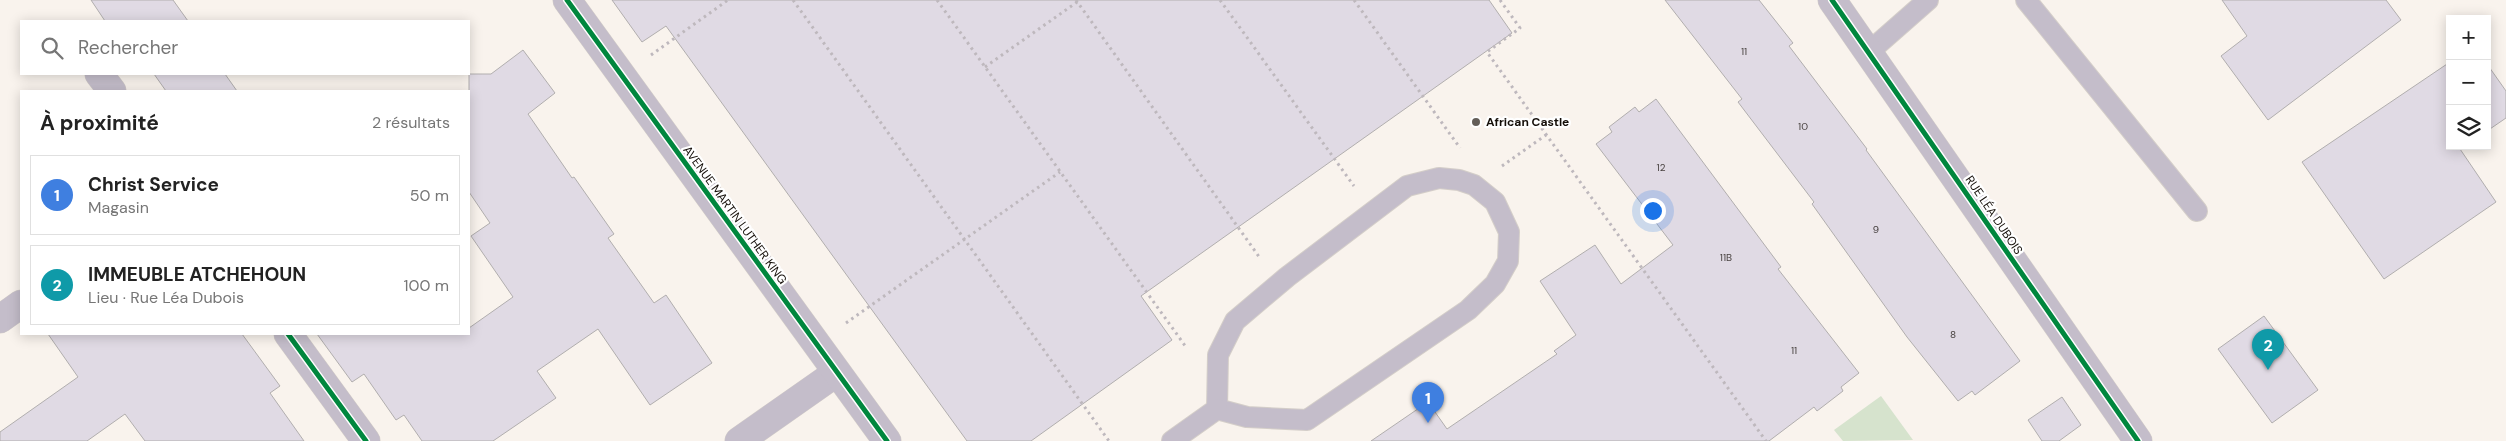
<!DOCTYPE html>
<html lang="fr">
<head>
<meta charset="utf-8">
<style>
	:root { --surface:#fff; --page:#f2f2f2; --text:#222; --muted:#767676; --line:#e0e0e0; --accent:#ea580c }
	body { margin:0; font-family:"DM Sans",sans-serif; background:var(--page); color:var(--text) }
	.controls { position:absolute; right:15px; top:15px; display:grid; overflow:hidden; border-radius:0px; box-shadow:0 2px 12px #0003 }
	.controls button { width:45px; height:45px; display:grid; place-items:center; padding:0; border:0; border-bottom:1px solid var(--line); background:var(--surface); color:var(--text); font:25px sans-serif }
	.you { position:absolute; left:1652px; top:210px; width:18px; height:18px; margin:-12px; border:4px solid #fff; border-radius:50%; background:#1a73e8; box-shadow:0 0 0 8px #1a73e833 }
	.badge { display:grid; place-items:center; width:32px; height:32px; border-radius:50%; background:var(--accent); color:#fff; font-size:16px; font-weight:700 }
	.pin { position:absolute; translate:-50% -41px; filter:drop-shadow(0 1px 2px #0008) }
	.pin::after { content:''; position:absolute; top:26px; width:18px; height:15px; background:inherit; clip-path:polygon(0 0,100% 0,50% 100%) }
	.list { margin:0; padding:0; list-style:none }
	h2 { display:flex; justify-content:space-between; align-items:center; height:65px; margin:0; padding:0 20px; font-size:21px }
	h2 small { font-size:16px; font-weight:400; color:var(--muted) }
	.list li { display:grid; grid-template-columns:32px 1fr auto; gap:15px; align-items:center; box-sizing:border-box; height:80px; margin:0 10px 10px; padding:0 10px; border:1px solid var(--line); border-radius:0px }
	.list b { display:block; font-size:19px; white-space:nowrap }
	.list p { margin:0; font-size:16px; white-space:nowrap; color:var(--muted) }
	.list em { font-size:16px; font-style:normal; color:var(--muted) }
	.icon { flex:none; width:28px; height:28px; fill:none; stroke:currentColor; stroke-width:2; stroke-linecap:round; stroke-linejoin:round }
	.map { position:relative; flex:none; width:2506px; height:441px; overflow:hidden }
	.search { position:absolute; background:var(--surface); box-shadow:0 2px 12px #0003; left:20px; top:20px; width:450px; height:55px; display:flex; align-items:center; gap:12px; box-sizing:border-box; padding:0 18px; border-radius:0px; color:var(--muted); font-size:19px }
	.panel { position:absolute; background:var(--surface); box-shadow:0 2px 12px #0003; left:20px; top:90px; width:450px; height:245px; border-radius:0px }
	.map>svg:first-child { display:block }
	.green { fill:#d6e3cd }
	.building { fill:#e0dae4; stroke:#b1aeae }
	.lines { fill:none; stroke-linecap:round; stroke-linejoin:round }
	.service-casing { stroke:#d4cec9; stroke-width:22 }
	.minor-casing { stroke:#d4cec9; stroke-width:29 }
	.tertiary-casing { stroke:#d4cec9; stroke-width:29 }
	.path { stroke:#beb8bd; stroke-width:3; stroke-dasharray:2.5 4; stroke-linecap:butt }
	.service { stroke:#c4bdca; stroke-width:20 }
	.minor { stroke:#c4bdca; stroke-width:28 }
	.tertiary { stroke:#c4bdca; stroke-width:28 }
	.cycleway-casing { stroke:#fff; stroke-width:8 }
	.cycleway { stroke:#00873e; stroke-width:5 }
	.poi-dot { fill:#645e58; stroke:#fff; stroke-width:2 }
	.labels { text-anchor:middle; stroke-width:4.5; stroke-linejoin:round; paint-order:stroke }
	.number-label { font-size:10px; fill:#47413f }
	.poi-label { font-size:12px; font-weight:bold; fill:#140e08; stroke:#fff; text-anchor:start }
	.street-label { font-size:12px; fill:#140e08; stroke:#fff }
</style>
</head>
<body>
<div class="map">
<svg width="2506" height="441" viewBox="0 0 2506 441">
	<rect width="100%" height="100%" fill="#f9f3ed"/>
	<!-- green -->
	<polygon class="green" points="1881,396 1913,440 1843,441 1834,430"/>
	<!-- building -->
	<g class="building">
		<polygon points="91,0 173,0 188,21 105,21"/>
		<polygon points="612,0 1489,0 1512,33 1141,296 1172,340 1031,441 967,441 666,26 642,42"/>
		<polygon points="1665,0 1759,0 1793,43 1789,46 1867,149 1866,150 2020,361 1975,395 1972,391 1958,401 1907,337 1812,204 1814,202 1738,102 1742,99"/>
		<polygon points="2222,0 2386,0 2401,20 2268,120 2221,56 2247,36"/>
		<polygon points="523,50 555,93 528,114 572,178 574,177 614,234 608,238 654,303 666,295 712,363 650,405 598,329 537,371 556,398 493,441 422,441 404,415 396,420 364,374 352,382 317,334 469,334 469,328 513,297 471,236 490,223 469,192 469,74 491,74"/>
		<polygon points="2450,62 2450,146 2465,146 2460,149 2496,202 2384,279 2302,162"/>
		<polygon points="2487,64 2506,91 2506,118 2487,131"/>
		<polygon points="154,74 225,74 237,91 166,91"/>
		<polygon points="1656,99 1781,267 1778,269 1859,373 1841,387 1843,391 1817,411 1814,407 1769,441 1371,441 1428,402 1447,429 1557,354 1554,351 1576,335 1540,281 1595,245 1621,284 1673,245 1596,144 1612,132 1609,127 1635,107 1639,112"/>
		<polygon points="2264,316 2318,390 2272,423 2218,349"/>
		<polygon points="48,334 242,334 280,386 270,393 304,441 145,441 125,414 87,441 0,441 0,432 78,377"/>
		<polygon points="2062,397 2081,425 2059,441 2042,441 2028,420"/>
	</g>
	<g class="lines">
		<!-- service casing -->
		<g class="service-casing">
			<g id="service">
				<polyline points="2026,0 2197,211"/>
				<polyline points="1870,51 1928,0"/>
				<polygon points="1439,178 1459,180 1474,185 1495,202 1509,232 1508,261 1495,284 1468,310 1307,420 1247,417 1217,409 1218,355 1235,321 1287,277 1407,186"/>
				<polyline points="1172,441 1217,409"/>
			</g>
		</g>
		<!-- minor casing -->
		<g class="minor-casing">
			<g id="minor">
				<polyline points="1832,0 2138,441"/>
				<polyline points="99,74 112,91"/>
				<polyline points="0,319 21,304"/>
				<polyline points="288,334 366,441"/>
				<polyline points="739,441 836,373"/>
			</g>
		</g>
		<!-- tertiary casing -->
		<g class="tertiary-casing">
			<polyline id="tertiary" points="567,0 887,441"/>
		</g>
		<!-- path -->
		<g class="path">
			<polyline points="793,0 1109,441"/>
			<polyline points="937,0 1186,347"/>
			<polyline points="1076,0 1260,258"/>
			<polyline points="1220,0 1354,186"/>
			<polyline points="1354,0 1460,148"/>
			<polyline points="1500,0 1520,28 1487,52 1766,441"/>
			<polyline points="651,55 728,0"/>
			<polyline points="985,67 1080,0"/>
			<polyline points="1502,166 1546,135"/>
			<polyline points="846,323 1060,172"/>
		</g>
		<!-- service -->
		<use href="#service" class="service"/>
		<!-- minor -->
		<use href="#minor" class="minor"/>
		<!-- tertiary -->
		<use href="#tertiary" class="tertiary"/>
		<!-- cycleway casing -->
		<g class="cycleway-casing">
			<g id="cycleway">
				<polyline points="567,0 887,441"/>
				<polyline points="1832,0 2138,441"/>
				<polyline points="288,334 366,441"/>
			</g>
		</g>
		<!-- cycleway -->
		<use href="#cycleway" class="cycleway"/>
	</g>
	<!-- markers -->
	<circle class="poi-dot" cx="1476" cy="122" r="5"/>
	<g class="labels">
		<!-- number labels -->
		<g class="number-label">
			<text x="1744" y="55">11</text>
			<text x="1803" y="130">10</text>
			<text x="1661" y="171">12</text>
			<text x="1876" y="233">9</text>
			<text x="1726" y="261">11B</text>
			<text x="1953" y="338">8</text>
			<text x="1794" y="354">11</text>
		</g>
		<!-- poi labels -->
		<g class="poi-label">
			<text x="1486" y="126">African Castle</text>
		</g>
		<!-- street labels -->
		<g class="street-label">
			<text transform="translate(735 215) rotate(54)" y="4">AVENUE MARTIN LUTHER KING</text>
			<text transform="translate(1994 215) rotate(56)" y="4">RUE LÉA DUBOIS</text>
		</g>
	</g>
</svg>
<div class="controls">
<button>+</button>
<button>−</button>
<button><svg class="icon" aria-label="layers" viewBox="0 0 24 24"><path d="M12 4l9 5-9 5-9-5zM3 14l9 5 9-5"/></svg></button>
</div>
<div class="you"></div>
<div class="pin badge" style="left:1428px;top:423px;background:#3f7fe0">1</div>
<div class="pin badge" style="left:2268px;top:370px;background:#0f9aa8">2</div>
<div class="search"><svg class="icon" aria-label="search" viewBox="0 0 24 24"><circle cx="10" cy="10" r="6"/><path d="M15 15l6 6"/></svg>Rechercher</div>
<section class="panel">
<h2>À proximité<small>2 résultats</small></h2>
<ul class="list">
<li><span class="badge" style="background:#3f7fe0">1</span><div><b>Christ Service</b><p>Magasin</p></div><em>50 m</em></li>
<li><span class="badge" style="background:#0f9aa8">2</span><div><b>IMMEUBLE ATCHEHOUN</b><p>Lieu · Rue Léa Dubois</p></div><em>100 m</em></li>
</ul>
</section>
</div>
</body>
</html>
